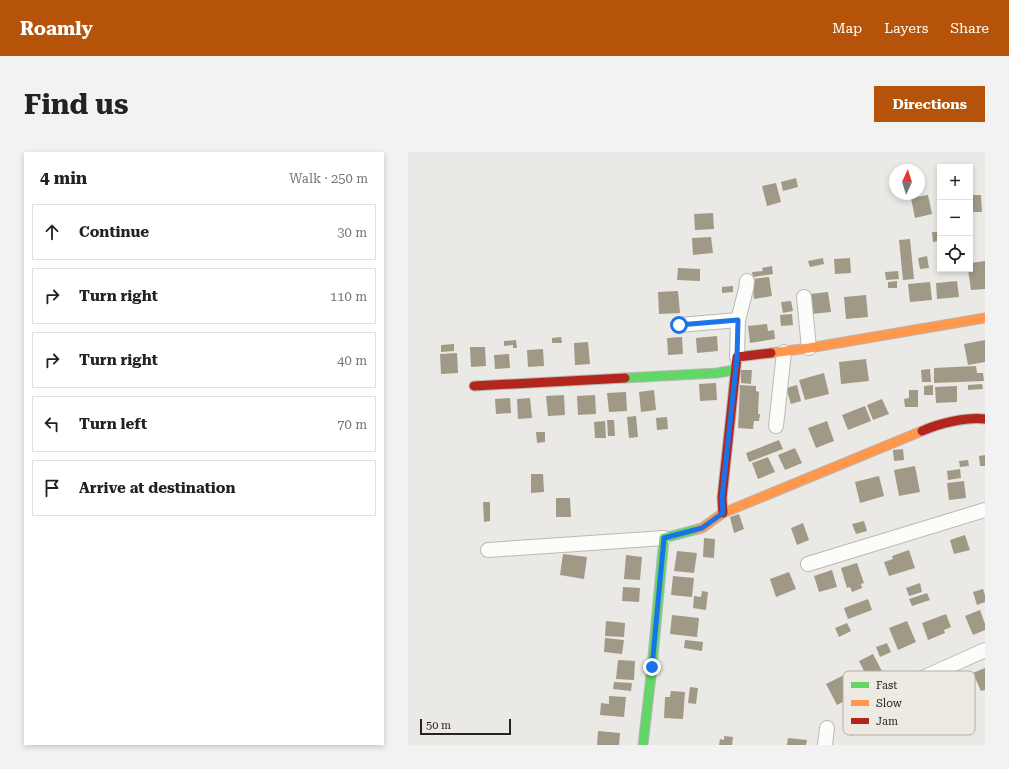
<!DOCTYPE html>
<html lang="en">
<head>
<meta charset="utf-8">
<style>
	:root { --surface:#fff; --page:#f2f2f2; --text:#222; --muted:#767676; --line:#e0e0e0; --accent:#b45309 }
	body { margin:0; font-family:"Roboto Serif",serif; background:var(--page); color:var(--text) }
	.controls { position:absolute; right:12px; top:12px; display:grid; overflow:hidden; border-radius:0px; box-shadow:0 2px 6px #0003 }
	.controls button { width:36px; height:36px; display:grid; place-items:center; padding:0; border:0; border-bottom:1px solid var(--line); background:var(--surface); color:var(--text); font:20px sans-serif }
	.compass { position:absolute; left:481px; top:12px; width:36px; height:36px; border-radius:50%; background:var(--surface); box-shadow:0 2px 6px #0003; rotate:4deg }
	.scale { position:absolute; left:12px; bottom:10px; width:91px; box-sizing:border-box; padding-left:4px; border:2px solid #252421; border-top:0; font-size:11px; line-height:14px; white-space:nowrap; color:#252421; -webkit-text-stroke:3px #edeae3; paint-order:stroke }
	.stop { position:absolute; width:12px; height:12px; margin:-9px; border:3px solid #1a73e8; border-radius:50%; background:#fff }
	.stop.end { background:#1a73e8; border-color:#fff; box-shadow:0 1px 4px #0008 }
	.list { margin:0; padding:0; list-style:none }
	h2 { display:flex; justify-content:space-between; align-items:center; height:52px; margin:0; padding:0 16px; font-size:17px }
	h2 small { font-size:13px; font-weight:400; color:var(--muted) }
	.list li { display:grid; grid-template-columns:26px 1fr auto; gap:12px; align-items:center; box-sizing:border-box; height:56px; margin:0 8px 8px; padding:0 8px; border:1px solid var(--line); border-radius:0px }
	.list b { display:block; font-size:15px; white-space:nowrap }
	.list em { font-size:13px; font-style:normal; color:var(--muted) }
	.icon { flex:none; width:22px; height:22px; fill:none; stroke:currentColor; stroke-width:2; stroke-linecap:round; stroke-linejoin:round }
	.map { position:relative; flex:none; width:577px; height:593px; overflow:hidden; border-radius:0px }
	header { display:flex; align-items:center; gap:24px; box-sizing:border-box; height:56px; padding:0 20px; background:var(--accent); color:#fff }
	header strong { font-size:19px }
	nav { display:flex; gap:22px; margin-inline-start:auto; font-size:14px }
	.intro { display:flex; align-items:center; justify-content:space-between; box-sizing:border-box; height:96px; padding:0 24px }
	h1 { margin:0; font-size:28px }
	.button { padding:10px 18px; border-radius:0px; background:var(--accent); color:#fff; font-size:14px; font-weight:700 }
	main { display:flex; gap:24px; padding:0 24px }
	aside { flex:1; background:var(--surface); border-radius:0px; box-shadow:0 2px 6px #0003 }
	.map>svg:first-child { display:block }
	.building { fill:#a09986 }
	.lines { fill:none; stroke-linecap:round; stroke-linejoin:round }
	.street-casing { stroke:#bab8b5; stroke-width:16 }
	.fast-casing { stroke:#bab8b5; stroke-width:11 }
	.slow-casing { stroke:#bab8b5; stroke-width:11 }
	.jam-casing { stroke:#bab8b5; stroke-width:11 }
	.street { stroke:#fcfcfb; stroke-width:14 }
	.fast { stroke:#63d668; stroke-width:9 }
	.slow { stroke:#ff974d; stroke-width:9 }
	.jam { stroke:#b3261e; stroke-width:9 }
	.route { stroke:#1a73e8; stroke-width:5 }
	.key { fill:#edeae3; stroke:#b1afa9; stroke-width:1 }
	.key-label { font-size:11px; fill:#252421 }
</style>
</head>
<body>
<header>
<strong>Roamly</strong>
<nav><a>Map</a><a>Layers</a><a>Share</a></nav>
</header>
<div class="intro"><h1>Find us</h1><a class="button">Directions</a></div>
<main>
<aside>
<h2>4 min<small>Walk · 250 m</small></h2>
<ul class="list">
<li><svg class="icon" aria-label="ahead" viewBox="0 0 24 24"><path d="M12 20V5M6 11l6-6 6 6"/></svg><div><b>Continue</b></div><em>30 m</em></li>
<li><svg class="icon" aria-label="right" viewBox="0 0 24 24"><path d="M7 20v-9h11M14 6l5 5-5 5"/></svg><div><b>Turn right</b></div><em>110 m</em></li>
<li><svg class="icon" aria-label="right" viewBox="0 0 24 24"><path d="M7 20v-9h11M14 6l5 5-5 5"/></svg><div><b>Turn right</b></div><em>40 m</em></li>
<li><svg class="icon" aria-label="left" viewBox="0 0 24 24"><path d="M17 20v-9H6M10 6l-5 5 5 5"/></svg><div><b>Turn left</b></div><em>70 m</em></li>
<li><svg class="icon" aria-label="arrive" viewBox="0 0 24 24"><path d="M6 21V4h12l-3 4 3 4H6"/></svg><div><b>Arrive at destination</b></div></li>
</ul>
</aside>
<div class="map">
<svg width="577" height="593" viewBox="0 0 577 593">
	<rect width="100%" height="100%" fill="#ebe9e5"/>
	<!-- building -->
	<g class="building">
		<polygon points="388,26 390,35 375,39 373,30"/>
		<polygon points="368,31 373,50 359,54 354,34"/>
		<polygon points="520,43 524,62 507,66 503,46"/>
		<polygon points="562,43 573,43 574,60 562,60"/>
		<polygon points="305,61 306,77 287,78 286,62"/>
		<polygon points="524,80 529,80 530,89 525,90"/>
		<polygon points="303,85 305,101 285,103 284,86"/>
		<polygon points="502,87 506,127 495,128 491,88"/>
		<polygon points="519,104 521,116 512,117 510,106"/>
		<polygon points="415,106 416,112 402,115 400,109"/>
		<polygon points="442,106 443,121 427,122 426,107"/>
		<polygon points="577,109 577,137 563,138 560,117 562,117 562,111"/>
		<polygon points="364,114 365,122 345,125 344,120 355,119 354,116"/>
		<polygon points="270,116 292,117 292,129 269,128"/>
		<polygon points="490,119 491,127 478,128 477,120"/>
		<polygon points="361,125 364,144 346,147 344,127"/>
		<polygon points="489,129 489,136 480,136 480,130"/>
		<polygon points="549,129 551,145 529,147 528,131"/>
		<polygon points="522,130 524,148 502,150 500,132"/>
		<polygon points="325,134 325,140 314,141 314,135"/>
		<polygon points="270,139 272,161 251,162 250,140"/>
		<polygon points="420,140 423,160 404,162 402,142"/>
		<polygon points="458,143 460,165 438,167 436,145"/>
		<polygon points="383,149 385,159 375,161 373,150"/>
		<polygon points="384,162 385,173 373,174 372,163"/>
		<polygon points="359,172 360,179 366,178 367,187 342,191 340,174"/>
		<polygon points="309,184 310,199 289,201 288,186"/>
		<polygon points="153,185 154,191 144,191 144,186"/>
		<polygon points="274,185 275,202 260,203 259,186"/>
		<polygon points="108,188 109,196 105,196 105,193 96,194 96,189"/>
		<polygon points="577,188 577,210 560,213 556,192"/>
		<polygon points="180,190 182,212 167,213 166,191"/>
		<polygon points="46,192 46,199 33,200 33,193"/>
		<polygon points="62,195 77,195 78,214 63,215"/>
		<polygon points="135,197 136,214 120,215 119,198"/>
		<polygon points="49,201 50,221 33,222 32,202"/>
		<polygon points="101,202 102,216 87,217 86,203"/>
		<polygon points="458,207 461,229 433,232 431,210"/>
		<polygon points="568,214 569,221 575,221 576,229 526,231 526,216"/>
		<polygon points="522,217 523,230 514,230 513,218"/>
		<polygon points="333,218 344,218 343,232 333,231"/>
		<polygon points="416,221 421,242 397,248 391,228"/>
		<polygon points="308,231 309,248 292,249 291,232"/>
		<polygon points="574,232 575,237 560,238 560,233"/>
		<polygon points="332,233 348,234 348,239 351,240 350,262 352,262 351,269 346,269 345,277 330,276"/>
		<polygon points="389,233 393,249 383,252 378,236"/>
		<polygon points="525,233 525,243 516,243 516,234"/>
		<polygon points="549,234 549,250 528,251 527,235"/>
		<polygon points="246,238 248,258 233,260 231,240"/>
		<polygon points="501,238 510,238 510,255 497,255 496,247 501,246"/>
		<polygon points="218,240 219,259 201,260 199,241"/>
		<polygon points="156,243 157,263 140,264 138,244"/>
		<polygon points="187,243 188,262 170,263 169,244"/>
		<polygon points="102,246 103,261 88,262 87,247"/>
		<polygon points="122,246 124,266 110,267 109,247"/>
		<polygon points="474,247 481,262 465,268 459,253"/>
		<polygon points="457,254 463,269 440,278 434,263"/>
		<polygon points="228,264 230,285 221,286 219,265"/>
		<polygon points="259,265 260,277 249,278 248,266"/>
		<polygon points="199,268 206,268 207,284 200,284"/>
		<polygon points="197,269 198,286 187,286 186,270"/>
		<polygon points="419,269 426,289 408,296 400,276"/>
		<polygon points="128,280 137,280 137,290 129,291"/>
		<polygon points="371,288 375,297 341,310 338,301"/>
		<polygon points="387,296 394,311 377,318 370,303"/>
		<polygon points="495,297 496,308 486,309 485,298"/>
		<polygon points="577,303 577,314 572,314 571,304"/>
		<polygon points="360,305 367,320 350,327 344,311"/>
		<polygon points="560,308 561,314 552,315 551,309"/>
		<polygon points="507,314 512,340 491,344 486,318"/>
		<polygon points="552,317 553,326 540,328 539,319"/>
		<polygon points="123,322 135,322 136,340 123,341"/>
		<polygon points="471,324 476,344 452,351 447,330"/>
		<polygon points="556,329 558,346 541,348 539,331"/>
		<polygon points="148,346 162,346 163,365 148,365"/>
		<polygon points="75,350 82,350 82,369 76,370"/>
		<polygon points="331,362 336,377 326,381 322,365"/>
		<polygon points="456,369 459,379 448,382 444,372"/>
		<polygon points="395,371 401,388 389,393 383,376"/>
		<polygon points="557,383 562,398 546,402 542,388"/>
		<polygon points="296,386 307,387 306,406 295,405"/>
		<polygon points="501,398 507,416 481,424 476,410 485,407 484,404"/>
		<polygon points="269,399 289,401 286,421 266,419"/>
		<polygon points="155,402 179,405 176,427 152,423"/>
		<polygon points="218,403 234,405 232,428 216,427"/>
		<polygon points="449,411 456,431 453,432 454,436 444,440 442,435 439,436 433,416"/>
		<polygon points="424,418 429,435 411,440 406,424"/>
		<polygon points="381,420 388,437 368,445 362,427"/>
		<polygon points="265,424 286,426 284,445 263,443"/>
		<polygon points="512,431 514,440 501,444 498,436"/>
		<polygon points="215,435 232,436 231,450 214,449"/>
		<polygon points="575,437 577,443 577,450 569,453 565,440"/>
		<polygon points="294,439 300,440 298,458 285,456 286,444 293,445"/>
		<polygon points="519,441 522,448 504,454 501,447"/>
		<polygon points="460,447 464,458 440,467 436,456"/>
		<polygon points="572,458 577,472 577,478 565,483 557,464"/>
		<polygon points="538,462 543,475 536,478 537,481 520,488 514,471"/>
		<polygon points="264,463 291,466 289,485 262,482"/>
		<polygon points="198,469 217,471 216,485 197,484"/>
		<polygon points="499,469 508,490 490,498 481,476"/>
		<polygon points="439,471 443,479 431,485 427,476"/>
		<polygon points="197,486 216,488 214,502 196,500"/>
		<polygon points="277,488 295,490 294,499 276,496"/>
		<polygon points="479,491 483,500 472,505 468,495"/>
		<polygon points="465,502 476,523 462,531 451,509"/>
		<polygon points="210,508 227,509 226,528 208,527"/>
		<polygon points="577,516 577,538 573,539 565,521"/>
		<polygon points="436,523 446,544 429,553 418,532"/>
		<polygon points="206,530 224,531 223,539 205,537"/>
		<polygon points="282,535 290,536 288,552 280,551"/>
		<polygon points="263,539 277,540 275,567 256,566 257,545 262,545"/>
		<polygon points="201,544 218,545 216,565 192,563 193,551 201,552"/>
		<polygon points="448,560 450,565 455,563 461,576 443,584 435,565"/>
		<polygon points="190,579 212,581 211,593 189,593"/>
		<polygon points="316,584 325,585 324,593 311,593 312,587 316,588"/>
		<polygon points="380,586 399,588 398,593 379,593"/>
	</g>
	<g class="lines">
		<!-- street casing -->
		<g class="street-casing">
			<g id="street">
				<polyline points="396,145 401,196"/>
				<polyline points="271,173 330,168"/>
				<polyline points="329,205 330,168 338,137 339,129"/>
				<polyline points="368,274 376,200"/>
				<polyline points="80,398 256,386"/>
				<polyline points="400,412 577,358"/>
				<polyline points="459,551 577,498"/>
				<polyline points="417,593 419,576"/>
			</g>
		</g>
		<!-- fast casing -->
		<g class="fast-casing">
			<g id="fast">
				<polyline points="217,226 309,221 326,218"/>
				<polyline points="235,593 244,515 256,386 290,377"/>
			</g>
		</g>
		<!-- slow casing -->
		<g class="slow-casing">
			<g id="slow">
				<polyline points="363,201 401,196 577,166"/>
				<polyline points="290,377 294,376 315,361 514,279"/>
			</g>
		</g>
		<!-- jam casing -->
		<g class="jam-casing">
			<g id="jam">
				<polyline points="66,234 217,226"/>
				<path d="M 514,279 C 532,271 558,265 577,267"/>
				<polyline points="315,361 314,346 329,205 363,201"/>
			</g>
		</g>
		<!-- street -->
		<use href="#street" class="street"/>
		<!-- fast -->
		<use href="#fast" class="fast"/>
		<!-- slow -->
		<use href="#slow" class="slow"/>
		<!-- jam -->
		<use href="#jam" class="jam"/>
	</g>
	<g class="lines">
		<!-- route -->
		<polyline class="route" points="244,515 256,386 294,376 315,361 314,346 329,205 330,168 271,173"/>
	</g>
	<!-- legend -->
	<rect x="435" y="519" width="132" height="64" rx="6" class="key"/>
	<rect x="443" y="530" width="18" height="6" fill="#63d668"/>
	<rect x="443" y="548" width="18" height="6" fill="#ff974d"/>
	<rect x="443" y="566" width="18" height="6" fill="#b3261e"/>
	<g class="key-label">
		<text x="468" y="537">Fast</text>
		<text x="468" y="555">Slow</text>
		<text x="468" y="573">Jam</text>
	</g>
</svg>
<div class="controls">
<button>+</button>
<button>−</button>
<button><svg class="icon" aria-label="locate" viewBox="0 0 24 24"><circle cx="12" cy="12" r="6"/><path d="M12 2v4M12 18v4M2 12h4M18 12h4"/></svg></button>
</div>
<svg class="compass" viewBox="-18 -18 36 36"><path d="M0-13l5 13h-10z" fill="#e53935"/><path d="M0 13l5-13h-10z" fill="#767676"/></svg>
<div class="scale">50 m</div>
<div class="stop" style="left:271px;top:173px"></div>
<div class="stop end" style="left:244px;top:515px"></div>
</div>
</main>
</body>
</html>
